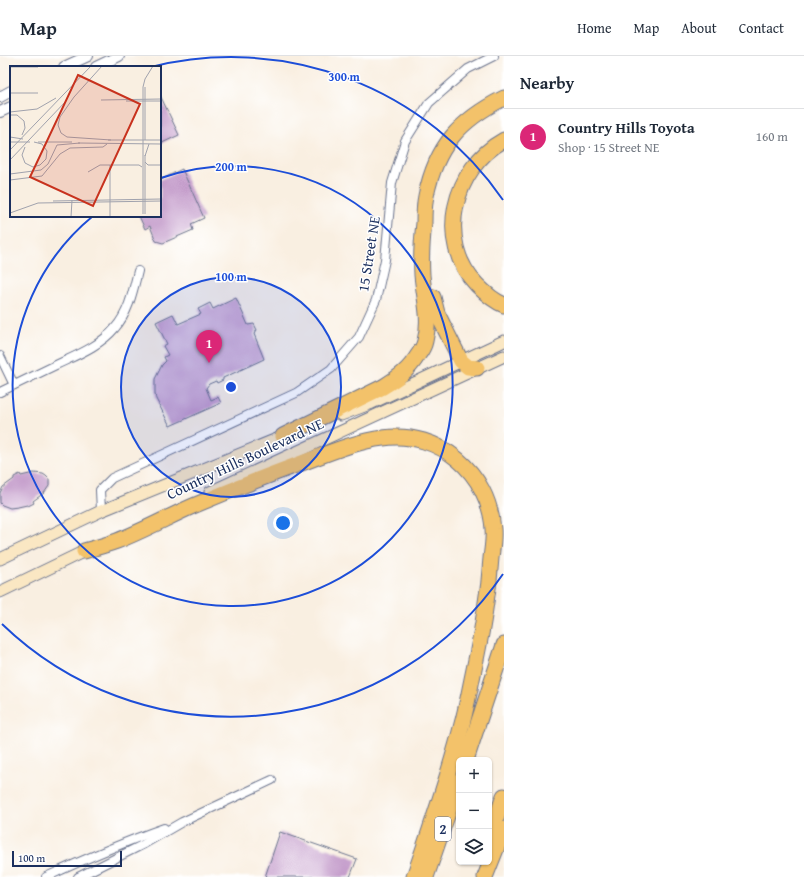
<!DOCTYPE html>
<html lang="en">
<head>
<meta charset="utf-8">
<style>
	:root { --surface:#fff; --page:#f6f6f7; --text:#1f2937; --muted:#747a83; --line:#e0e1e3; --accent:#db2777 }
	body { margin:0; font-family:"Gentium Book Plus",serif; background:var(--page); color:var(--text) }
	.controls { position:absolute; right:12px; bottom:12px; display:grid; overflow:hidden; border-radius:6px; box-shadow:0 1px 3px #0004 }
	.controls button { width:36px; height:36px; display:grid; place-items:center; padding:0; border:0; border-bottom:1px solid var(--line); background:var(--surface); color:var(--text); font:20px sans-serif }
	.scale { position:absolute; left:12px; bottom:10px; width:110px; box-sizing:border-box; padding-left:4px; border:2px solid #1b2f5e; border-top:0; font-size:11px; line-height:14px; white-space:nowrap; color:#1b2f5e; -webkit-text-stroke:3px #fff; paint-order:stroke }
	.you { position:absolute; left:283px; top:467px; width:14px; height:14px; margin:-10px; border:3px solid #fff; border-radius:50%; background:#1a73e8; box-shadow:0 0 0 6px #1a73e833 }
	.badge { display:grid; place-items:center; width:26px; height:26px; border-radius:50%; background:var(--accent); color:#fff; font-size:13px; font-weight:700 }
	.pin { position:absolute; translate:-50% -33px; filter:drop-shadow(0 1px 2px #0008) }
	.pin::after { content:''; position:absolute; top:21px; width:14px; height:12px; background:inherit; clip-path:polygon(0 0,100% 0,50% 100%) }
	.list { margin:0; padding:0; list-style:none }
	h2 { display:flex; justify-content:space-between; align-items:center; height:52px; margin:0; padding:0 16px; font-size:17px }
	h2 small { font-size:13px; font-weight:400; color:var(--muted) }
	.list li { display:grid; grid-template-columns:26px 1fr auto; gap:12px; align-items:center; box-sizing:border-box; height:56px; padding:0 16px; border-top:1px solid var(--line) }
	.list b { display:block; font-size:15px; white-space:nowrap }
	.list p { margin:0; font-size:13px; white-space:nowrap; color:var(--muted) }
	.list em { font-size:13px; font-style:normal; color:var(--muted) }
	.icon { flex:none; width:22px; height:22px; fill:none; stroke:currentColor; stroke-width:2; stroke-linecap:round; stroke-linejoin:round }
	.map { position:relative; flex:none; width:504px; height:821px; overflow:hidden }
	header { display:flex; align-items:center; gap:24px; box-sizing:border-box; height:56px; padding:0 20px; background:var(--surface); border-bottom:1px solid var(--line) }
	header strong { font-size:19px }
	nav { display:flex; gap:22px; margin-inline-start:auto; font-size:14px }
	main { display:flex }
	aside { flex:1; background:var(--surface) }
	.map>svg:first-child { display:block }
	.building { fill:#c49ccb }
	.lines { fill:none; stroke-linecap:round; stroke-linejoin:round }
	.minor-casing { stroke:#69728c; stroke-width:10 }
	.tertiary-casing { stroke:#69728c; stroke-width:12 }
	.secondary-casing { stroke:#69728c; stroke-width:13 }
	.motorway-casing { stroke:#69728c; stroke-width:17 }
	.minor { stroke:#fff; stroke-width:8 }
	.tertiary { stroke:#fff; stroke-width:10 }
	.secondary { stroke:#fae7c3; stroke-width:11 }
	.motorway { stroke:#f3c26a; stroke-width:15 }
	.ring { fill:none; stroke:#1d4ed8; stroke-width:2 }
	.labels { text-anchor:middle; stroke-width:3; stroke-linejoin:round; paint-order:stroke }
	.shield { fill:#fff; stroke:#5f6d8e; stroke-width:1 }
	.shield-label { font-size:14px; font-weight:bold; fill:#1b2f5e }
	.street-label { font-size:15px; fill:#1b2f5e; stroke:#fff }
	.inset-road { fill:none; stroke:#a0a2ad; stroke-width:1 }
	.view { fill:#c8321e; fill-opacity:0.15; stroke:#c8321e; stroke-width:2 }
	.inset-edge { fill:none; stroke:#1b2f5e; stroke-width:2 }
	.centre { fill:#1d4ed8; stroke:#fff; stroke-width:2 }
	.ring-label { font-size:12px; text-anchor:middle; font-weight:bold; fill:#1d4ed8; stroke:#fff; stroke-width:3; stroke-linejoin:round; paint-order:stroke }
</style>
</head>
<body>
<header>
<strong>Map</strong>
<nav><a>Home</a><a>Map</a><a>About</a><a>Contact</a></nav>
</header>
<main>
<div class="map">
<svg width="504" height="821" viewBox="0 0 504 821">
	<rect width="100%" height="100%" fill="#fff"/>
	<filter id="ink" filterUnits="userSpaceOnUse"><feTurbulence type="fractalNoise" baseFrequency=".025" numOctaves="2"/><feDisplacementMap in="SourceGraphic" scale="8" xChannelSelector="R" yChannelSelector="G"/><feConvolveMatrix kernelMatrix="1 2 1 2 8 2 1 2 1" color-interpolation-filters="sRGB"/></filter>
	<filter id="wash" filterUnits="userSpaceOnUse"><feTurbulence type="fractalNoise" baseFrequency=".012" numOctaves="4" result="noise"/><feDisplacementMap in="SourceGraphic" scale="16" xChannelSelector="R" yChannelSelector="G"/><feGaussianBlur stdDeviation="0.9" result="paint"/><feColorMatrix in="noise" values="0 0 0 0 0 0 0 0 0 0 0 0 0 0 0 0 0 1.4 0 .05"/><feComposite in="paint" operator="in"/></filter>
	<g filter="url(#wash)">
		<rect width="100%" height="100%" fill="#f9efe1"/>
		<g id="blocks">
			<!-- building -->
			<g class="building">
				<polygon points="160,39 179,79 160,88"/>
				<polygon points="182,113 204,162 191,168 193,174 163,187 156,185 150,170 145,173 139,160 160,160 160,124"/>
				<polygon points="236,242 248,269 254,268 257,274 254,278 264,303 223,322 223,324 217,327 216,325 209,328 206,332 211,344 218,341 221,347 170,370 156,343 155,338 155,323 162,309 166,305 164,301 168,299 163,290 167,288 156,266 173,258 178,268 201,258 198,253 210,247 213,253"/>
				<polygon points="34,417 43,418 46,420 49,423 49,430 44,437 33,445 34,447 28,450 27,449 18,451 10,452 2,449 0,447 0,437 3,431 14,423 14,421 20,418 21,420"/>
				<polygon points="280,776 357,803 350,821 265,821"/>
			</g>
		</g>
	</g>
	<g filter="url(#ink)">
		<use href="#blocks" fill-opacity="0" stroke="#69728c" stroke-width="1"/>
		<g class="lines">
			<!-- minor casing -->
			<g class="minor-casing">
				<g id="minor">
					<polyline points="0,300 14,329"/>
					<path d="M 0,336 C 19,327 37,318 56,309 C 77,299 100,290 115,272 C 129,256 133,235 138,215"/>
					<polyline points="101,455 100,434 112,422 296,337 331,313 359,281 376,244 385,204 392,127 405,85 429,47 468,13 494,0"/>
					<path d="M 46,821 C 85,803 124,786 164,772"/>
					<polyline points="78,821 144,788 182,766 272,724"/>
				</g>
			</g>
			<!-- tertiary casing -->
			<g class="tertiary-casing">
				<g id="tertiary">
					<polyline points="64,11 88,0"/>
					<polyline points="96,11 119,0"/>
					<polyline points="0,41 11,35"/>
					<polyline points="0,56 11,51"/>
				</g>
			</g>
			<!-- secondary casing -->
			<g class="secondary-casing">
				<g id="secondary">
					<polyline points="341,359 372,347 504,285"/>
					<polyline points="210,436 504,300"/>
					<polyline points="0,503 101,455 289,378"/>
					<polyline points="0,536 91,492"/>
				</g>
			</g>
			<!-- motorway casing -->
			<g class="motorway-casing">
				<g id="motorway">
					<path d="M 504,84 C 453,112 435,186 477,229 C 485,237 494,245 504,249"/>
					<polyline points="433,241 437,257 461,305 468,311 477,312"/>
					<path d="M 283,380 L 383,331 C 399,321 408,315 418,299 C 421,295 424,290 425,285 C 431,263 424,241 422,219 C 421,202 422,184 424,167 C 424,158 424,149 426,140 C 436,90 460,64 504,42"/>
					<path d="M 84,495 C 95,492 106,489 117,485 C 143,475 168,461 193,450 C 231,434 269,419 307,405 C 331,396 358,385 383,382 C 440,374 489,417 493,473 C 494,483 492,493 491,502 C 490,519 488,536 485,553 C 482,576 477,599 472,623 C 469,638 466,653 462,668 C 449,720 431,771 414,821"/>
					<polyline points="466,704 504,589"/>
					<polyline points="489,783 504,740"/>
					<polyline points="426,821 459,725"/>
					<polyline points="485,821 504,773"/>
				</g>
			</g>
			<!-- minor -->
			<use href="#minor" class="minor"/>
			<!-- tertiary -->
			<use href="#tertiary" class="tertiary"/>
			<!-- secondary -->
			<use href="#secondary" class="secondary"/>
			<!-- motorway -->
			<use href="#motorway" class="motorway"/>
		</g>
	</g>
	<!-- distance rings -->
	<circle cx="231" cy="331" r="110" fill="#1d4ed8" fill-opacity=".12"/>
	<g class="ring">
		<circle cx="231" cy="331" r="110"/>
		<path d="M161 122A220 220 0 1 1 93 160"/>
		<path d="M503 518A330 330 0 0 1 2 568M151 11A330 330 0 0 1 503 144"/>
	</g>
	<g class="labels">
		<!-- shield labels -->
		<rect class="shield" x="435" y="761" width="16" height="24" rx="3"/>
		<g class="shield-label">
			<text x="443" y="778">2</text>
		</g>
		<!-- street labels -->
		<g class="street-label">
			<text transform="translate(369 198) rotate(-81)" y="5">15 Street NE</text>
			<text transform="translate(245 403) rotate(-25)" y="5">Country Hills Boulevard NE</text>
		</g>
	</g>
	<!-- overview -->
	<g transform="translate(10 10)">
		<rect width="151" height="151" fill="#f9efe1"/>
		<path class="inset-road" d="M 92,0 L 64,31 L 50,51 L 48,59 L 51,67 L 57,71 L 101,74M 0,1 L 28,1M 135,21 L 135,74M 0,27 L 28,27M 91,34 L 151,33M 116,35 L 151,35M 0,46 L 27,43 L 46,32M 0,49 L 7,49 L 14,55 L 15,62 L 12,69M 0,71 L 13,73M 98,74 L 151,74M 0,76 L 20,76M 28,76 L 62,76M 68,77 L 151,78M 15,81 L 12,89 L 15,97 L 23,101 L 30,99 L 36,93 L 37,85 L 32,78 L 24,76M 0,84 L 81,0M 135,89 L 135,148M 135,90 L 139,78M 0,94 L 57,34M 135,96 L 138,99 L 151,99M 100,99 L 100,151M 78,106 L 90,99 L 129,99 L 132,101M 0,108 L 31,104 L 38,98 L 47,79 L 70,77M 0,114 L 32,110 L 50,88 L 60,82 L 93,81 L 97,78M 43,135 L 151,133M 0,147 L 28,137 L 151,135M 133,148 L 133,21 L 135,13 L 143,0M 61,151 L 62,134"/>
		<path class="view" d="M 68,9 L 130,38 L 83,140 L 20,111 Z"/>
		<rect width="151" height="151" class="inset-edge"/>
	</g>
	<circle cx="231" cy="331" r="6" class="centre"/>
	<g class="ring-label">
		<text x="344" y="25">300 m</text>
		<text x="231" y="115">200 m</text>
		<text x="231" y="225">100 m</text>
	</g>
</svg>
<div class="controls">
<button>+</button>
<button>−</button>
<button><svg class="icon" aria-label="layers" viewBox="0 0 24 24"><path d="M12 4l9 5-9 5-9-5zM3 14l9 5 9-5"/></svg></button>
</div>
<div class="scale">100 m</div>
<div class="you"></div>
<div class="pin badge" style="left:209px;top:307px">1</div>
</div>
<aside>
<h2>Nearby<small></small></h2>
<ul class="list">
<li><span class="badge">1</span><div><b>Country Hills Toyota</b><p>Shop · 15 Street NE</p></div><em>160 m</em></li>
</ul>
</aside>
</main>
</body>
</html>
